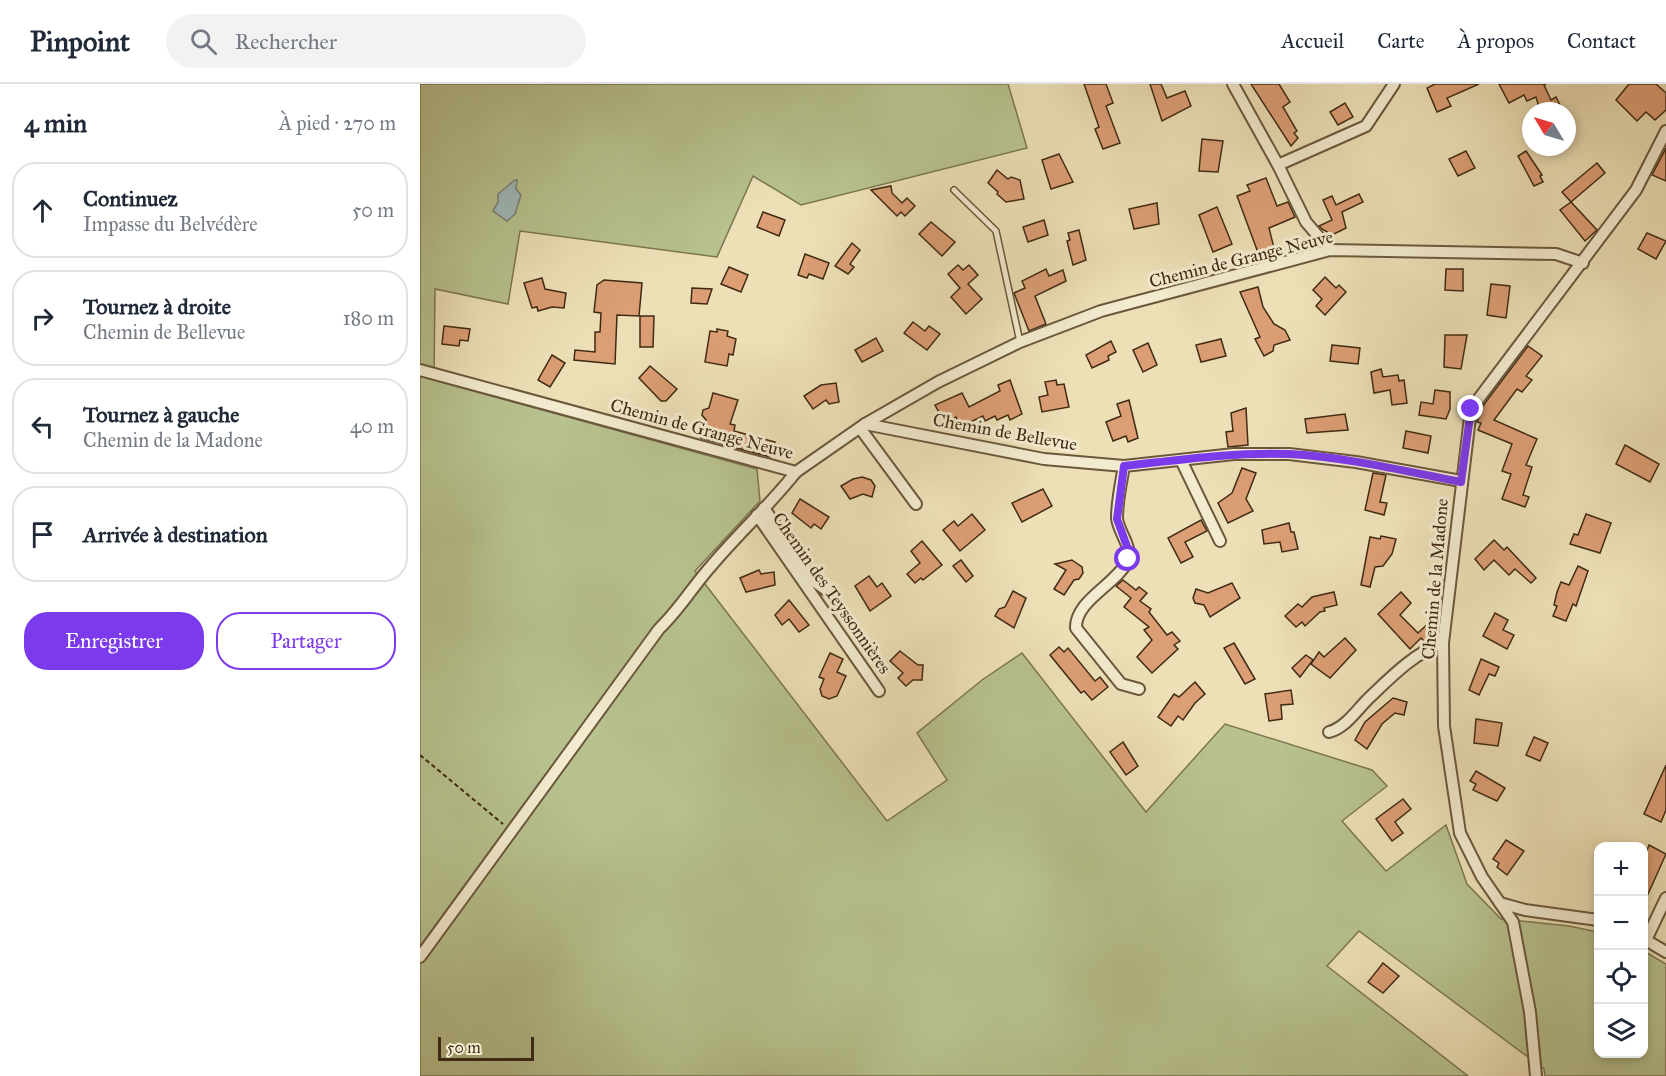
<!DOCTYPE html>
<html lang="fr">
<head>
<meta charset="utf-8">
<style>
	:root { --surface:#fff; --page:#f2f2f3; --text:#1f2937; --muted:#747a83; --line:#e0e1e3; --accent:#7c3aed }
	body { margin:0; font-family:"IM FELL Great Primer",serif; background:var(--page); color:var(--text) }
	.controls { position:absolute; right:18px; bottom:18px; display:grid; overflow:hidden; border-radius:12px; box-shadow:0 3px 9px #0003 }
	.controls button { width:54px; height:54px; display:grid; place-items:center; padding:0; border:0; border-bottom:2px solid var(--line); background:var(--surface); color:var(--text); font:30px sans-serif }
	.compass { position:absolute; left:1102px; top:18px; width:54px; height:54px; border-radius:50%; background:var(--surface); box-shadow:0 3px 9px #0003; rotate:308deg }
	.scale { position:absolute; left:18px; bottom:15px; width:96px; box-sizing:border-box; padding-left:6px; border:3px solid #402a13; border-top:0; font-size:16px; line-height:21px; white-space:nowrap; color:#402a13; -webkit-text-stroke:4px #f3ebd0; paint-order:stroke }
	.stop { position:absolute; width:18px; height:18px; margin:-14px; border:4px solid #7c3aed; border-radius:50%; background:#fff }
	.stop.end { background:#7c3aed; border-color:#fff; box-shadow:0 2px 6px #0008 }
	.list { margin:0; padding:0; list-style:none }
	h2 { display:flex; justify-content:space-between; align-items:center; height:78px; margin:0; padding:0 24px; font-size:26px }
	h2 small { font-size:20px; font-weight:400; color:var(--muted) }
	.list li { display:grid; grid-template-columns:39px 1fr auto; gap:18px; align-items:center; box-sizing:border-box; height:96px; margin:0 12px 12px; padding:0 12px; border:2px solid var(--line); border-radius:24px }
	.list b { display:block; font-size:22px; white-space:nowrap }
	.list p { margin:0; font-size:20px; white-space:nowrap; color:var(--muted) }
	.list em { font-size:20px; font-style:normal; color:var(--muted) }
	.actions { display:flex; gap:12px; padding:18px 24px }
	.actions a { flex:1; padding:14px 0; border:2px solid var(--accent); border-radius:24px; text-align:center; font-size:21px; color:var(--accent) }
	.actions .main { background:var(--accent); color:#fff }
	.icon { flex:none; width:33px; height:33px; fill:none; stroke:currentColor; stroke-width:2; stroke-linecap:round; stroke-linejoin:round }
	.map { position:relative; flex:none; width:1246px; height:992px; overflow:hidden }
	header { display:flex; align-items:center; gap:36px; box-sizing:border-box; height:84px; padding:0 30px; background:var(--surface); border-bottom:2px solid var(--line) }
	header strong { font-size:28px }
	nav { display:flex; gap:33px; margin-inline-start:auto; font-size:21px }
	.search { width:420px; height:54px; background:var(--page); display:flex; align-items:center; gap:15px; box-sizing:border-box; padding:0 21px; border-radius:33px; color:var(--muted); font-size:22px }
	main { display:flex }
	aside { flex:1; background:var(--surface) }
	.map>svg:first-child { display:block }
	.green { fill:#b7c28f; stroke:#7c7651; stroke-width:1.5 }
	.water { fill:#9fbaba; stroke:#798077; stroke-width:1.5 }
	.building { fill:#dc9e75; stroke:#402a13; stroke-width:1.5 }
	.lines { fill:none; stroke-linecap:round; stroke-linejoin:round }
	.lane-casing { stroke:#6b583c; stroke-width:8 }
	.street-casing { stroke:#6b583c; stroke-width:14 }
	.path { stroke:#402a13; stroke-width:2; stroke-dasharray:4.5 3; stroke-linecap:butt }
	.lane { stroke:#f3ebd0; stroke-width:5 }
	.street { stroke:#f3ebd0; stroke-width:10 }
	.route { stroke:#7c3aed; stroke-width:8 }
	.labels { text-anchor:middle; stroke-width:6; stroke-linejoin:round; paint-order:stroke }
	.street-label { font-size:18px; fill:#402a13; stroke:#f3ebd0 }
</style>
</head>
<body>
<header>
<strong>Pinpoint</strong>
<div class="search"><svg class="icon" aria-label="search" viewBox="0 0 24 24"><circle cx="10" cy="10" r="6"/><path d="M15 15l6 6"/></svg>Rechercher</div>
<nav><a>Accueil</a><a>Carte</a><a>À propos</a><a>Contact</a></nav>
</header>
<main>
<aside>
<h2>4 min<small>À pied · 270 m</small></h2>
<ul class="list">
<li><svg class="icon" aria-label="ahead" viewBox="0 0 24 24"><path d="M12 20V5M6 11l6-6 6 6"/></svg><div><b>Continuez</b><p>Impasse du Belvédère</p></div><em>50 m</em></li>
<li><svg class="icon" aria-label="right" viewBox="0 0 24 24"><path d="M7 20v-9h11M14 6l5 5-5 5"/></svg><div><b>Tournez à droite</b><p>Chemin de Bellevue</p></div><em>180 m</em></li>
<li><svg class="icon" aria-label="left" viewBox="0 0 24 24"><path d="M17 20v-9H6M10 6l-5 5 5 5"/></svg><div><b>Tournez à gauche</b><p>Chemin de la Madone</p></div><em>40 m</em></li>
<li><svg class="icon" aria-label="arrive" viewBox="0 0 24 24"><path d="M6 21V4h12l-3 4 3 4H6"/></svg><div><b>Arrivée à destination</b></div></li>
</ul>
<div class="actions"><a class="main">Enregistrer</a><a>Partager</a></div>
</aside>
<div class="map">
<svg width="1246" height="992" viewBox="0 0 1246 992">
	<rect width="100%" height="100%" fill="#ede0b7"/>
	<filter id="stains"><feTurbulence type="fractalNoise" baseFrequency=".00333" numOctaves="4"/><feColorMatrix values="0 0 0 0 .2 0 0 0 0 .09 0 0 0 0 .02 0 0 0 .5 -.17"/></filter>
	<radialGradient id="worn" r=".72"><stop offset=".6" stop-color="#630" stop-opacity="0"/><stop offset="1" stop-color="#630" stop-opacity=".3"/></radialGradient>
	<!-- green -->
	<polygon class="green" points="0,0 588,0 607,64 381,121 333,92 297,173 100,147 88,220 15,205 14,296 337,385 340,417 275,487 467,737 527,696 497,649 562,596 602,569 726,728 805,640 952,686 967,702 922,737 966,787 1026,741 1047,800 1081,835 1149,842 1178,848 1178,970 1224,970 1224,867 1246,880 1246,992 1125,992 1124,985 939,847 907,882 1048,992 0,992"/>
	<!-- water -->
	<polygon class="water" points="95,96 97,96 96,105 101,111 95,130 87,137 73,127 78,118 78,110"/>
	<!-- building -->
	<g class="building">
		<polygon points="664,0 686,0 693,19 686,22 700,59 683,65 675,45 679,43"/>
		<polygon points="730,0 741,0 747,14 765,7 771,22 742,37"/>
		<polygon points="831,0 859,0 870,18 863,23 877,47 874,49 878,54 871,62"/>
		<polygon points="1015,0 1059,0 1027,14 1031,22 1017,28 1007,4"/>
		<polygon points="1079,0 1126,0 1124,1 1131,16 1136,13 1143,27 1120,27 1116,13 1107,17 1104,11 1089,19"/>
		<polygon points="1209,0 1236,0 1246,9 1246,26 1235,36 1226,28 1217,37 1196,16"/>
		<polygon points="925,19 933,33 918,41 910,28"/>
		<polygon points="782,55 803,57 798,88 779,87"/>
		<polygon points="1246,64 1246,97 1232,91"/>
		<polygon points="1046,67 1055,84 1038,92 1029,75"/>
		<polygon points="1106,67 1122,91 1120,92 1123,98 1114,102 1098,72"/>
		<polygon points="639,70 653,98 631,105 622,76"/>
		<polygon points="1177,79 1185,89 1151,118 1177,146 1165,157 1140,126 1151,118 1142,108"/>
		<polygon points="577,86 588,95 591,93 600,96 604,115 586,118 577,110 578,108 568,99"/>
		<polygon points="846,94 857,122 868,118 875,133 849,144 855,168 840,174 817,112 830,107 827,101"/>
		<polygon points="471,102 472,109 482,119 487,114 495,122 485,132 481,128 477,132 451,106"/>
		<polygon points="939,110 943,118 922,128 926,144 912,151 902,145 899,142 912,136 903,116 912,112 916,121"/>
		<polygon points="737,119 739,140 714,145 709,125"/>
		<polygon points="797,123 812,160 793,168 779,131"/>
		<polygon points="343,128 365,136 359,152 337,143"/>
		<polygon points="624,136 628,151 608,158 603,143"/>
		<polygon points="511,138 535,158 522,172 499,150"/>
		<polygon points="659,146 666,176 653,181 647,157 650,156 648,149"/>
		<polygon points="1227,149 1246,157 1236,175 1218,165"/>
		<polygon points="432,159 440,166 430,180 434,183 428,190 415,182"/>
		<polygon points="385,170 409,179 403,195 389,190 387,194 378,191"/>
		<polygon points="538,181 543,186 549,181 558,191 548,200 562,215 546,230 531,213 540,204 528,190"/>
		<polygon points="309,183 328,191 321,208 301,200"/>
		<polygon points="626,185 629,192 643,186 646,197 615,212 626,240 609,247 594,209 605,204 602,197"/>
		<polygon points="1026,185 1043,185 1043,207 1025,206"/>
		<polygon points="905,193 916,204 919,201 926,208 905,231 896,222 902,215 893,206"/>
		<polygon points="122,194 125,205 146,209 144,224 132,223 118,227 117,223 112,224 104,199"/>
		<polygon points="184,196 222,199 219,232 197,231 195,280 154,276 155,266 175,268 175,248 180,248 181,229 174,228 177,201"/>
		<polygon points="1071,200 1090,202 1086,234 1067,231"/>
		<polygon points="838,203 843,223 854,240 865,246 870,256 854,261 853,267 844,272 835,255 840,253 820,208"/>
		<polygon points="272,204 292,205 287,220 271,219"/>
		<polygon points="220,232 234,232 233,263 220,263"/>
		<polygon points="493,238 505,247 509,242 520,250 507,266 484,249"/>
		<polygon points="24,242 50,245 48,257 40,256 39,262 22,260"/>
		<polygon points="297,245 308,247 307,252 316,255 313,271 309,270 307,282 285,278 290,247 297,248"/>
		<polygon points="1025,251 1047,251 1041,285 1024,283"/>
		<polygon points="456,254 463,267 442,278 435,266"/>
		<polygon points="801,255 806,272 781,278 776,261"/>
		<polygon points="691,257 696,268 688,272 689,276 672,284 666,271"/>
		<polygon points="728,259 737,281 723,288 713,266"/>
		<polygon points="912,261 940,264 938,280 910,277"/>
		<polygon points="1108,262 1122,272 1106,292 1112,296 1102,308 1097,305 1074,336 1117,355 1106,381 1112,383 1103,411 1109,413 1105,423 1082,415 1091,390 1082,387 1092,360 1058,346 1061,339 1057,338 1062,323"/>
		<polygon points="132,271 145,279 130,303 118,296"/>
		<polygon points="230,282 257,305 246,317 241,317 219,294"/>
		<polygon points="961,285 963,293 978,291 979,297 984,296 987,319 972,321 970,306 954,309 951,288"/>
		<polygon points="590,296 602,330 590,336 588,331 577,336 575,332 565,337 563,332 540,343 536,333 525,339 515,321 542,309 549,323 580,307 578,301"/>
		<polygon points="636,296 637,301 644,300 649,323 622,328 619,313 628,311 625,298"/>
		<polygon points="416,299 419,318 409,320 406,316 393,325 384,312 401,301"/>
		<polygon points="1015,306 1030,308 1030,325 1026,335 999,331 1001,318 1013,320"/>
		<polygon points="293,309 318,316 310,340 315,341 314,347 355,358 350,373 281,354 286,336 282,331 283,326 289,324"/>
		<polygon points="709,316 718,354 708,358 706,352 693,357 686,338 701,332 697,320"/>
		<polygon points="826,324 828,361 808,363 806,348 813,347 811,329"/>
		<polygon points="925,330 928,346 887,349 885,335"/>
		<polygon points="986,347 1011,352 1008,369 983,364"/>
		<polygon points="1205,361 1239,380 1230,398 1196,380"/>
		<polygon points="822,384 836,389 826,415 833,427 808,439 798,419 812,409"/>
		<polygon points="953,389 966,391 960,418 967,419 964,431 945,426"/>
		<polygon points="442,393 451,396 455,402 452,413 443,410 430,415 421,402 433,395"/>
		<polygon points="623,405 632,422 602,438 592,419"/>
		<polygon points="380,415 409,433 401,445 394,440 391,444 372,429"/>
		<polygon points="552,430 565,446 540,467 523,446 534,437 538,442"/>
		<polygon points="1166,430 1191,439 1180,469 1150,460 1154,450 1158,451"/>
		<polygon points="781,436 787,447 765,458 773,473 761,479 748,454"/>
		<polygon points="869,439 871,448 874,448 878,465 862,468 860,458 844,460 842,446"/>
		<polygon points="961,452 976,455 972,470 963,482 955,483 950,503 941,501 950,453 960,455"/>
		<polygon points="1074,456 1084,466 1087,463 1116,494 1111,499 1095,485 1089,491 1074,476 1064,486 1055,475"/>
		<polygon points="502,457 522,481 503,496 501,494 495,499 487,490 500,479 491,467"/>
		<polygon points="541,476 553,492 546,498 533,482"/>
		<polygon points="652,476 662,483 663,489 659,495 654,496 644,511 634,505 646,486 635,480"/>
		<polygon points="1158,482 1168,487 1156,522 1153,520 1146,537 1133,532 1137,522 1134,521 1137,508 1141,498 1149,501"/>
		<polygon points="339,486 341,490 354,488 355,501 326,508 320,494"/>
		<polygon points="449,492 457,503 462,499 471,512 450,527 435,502"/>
		<polygon points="703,496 716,506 719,503 727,509 720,517 731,525 729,528 747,551 752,548 760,557 754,561 758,565 732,589 717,573 732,556 724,546 729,543 704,523 711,514 696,502"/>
		<polygon points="812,499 820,514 790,533 784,521 775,519 773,514 776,505 788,509"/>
		<polygon points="593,507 606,514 594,544 575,532 579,525 585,523"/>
		<polygon points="914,508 917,521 904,524 905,527 900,528 885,542 882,538 876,543 865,532 878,520 882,523 892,513"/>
		<polygon points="981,508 991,519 980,531 998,549 1018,530 1017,546 1005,558 1001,554 990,565 958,530"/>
		<polygon points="369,516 389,541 379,548 369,535 362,541 355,531"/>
		<polygon points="1075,529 1088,536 1083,546 1094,551 1087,565 1063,552"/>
		<polygon points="925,554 936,566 910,594 891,580 899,568 904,573"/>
		<polygon points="814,559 835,595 825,600 804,564"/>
		<polygon points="639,563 644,568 648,564 675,597 680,593 688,603 672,616 664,607 661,609 630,571"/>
		<polygon points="480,567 498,581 503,581 502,596 493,596 486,602 478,594 483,589 470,577"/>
		<polygon points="410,569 423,575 417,588 426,592 417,612 409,615 402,612 400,605 404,595 399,593"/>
		<polygon points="886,571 893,576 880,593 872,584"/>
		<polygon points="1061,575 1079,583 1075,592 1069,590 1059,611 1049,606"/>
		<polygon points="775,598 785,610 775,619 763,636 758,632 751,642 738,633 754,610 759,613"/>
		<polygon points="871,606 873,620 861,621 862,635 849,637 845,610"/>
		<polygon points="973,614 987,618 984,631 975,629 962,640 947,665 935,656 945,638"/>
		<polygon points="1056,635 1082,639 1078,662 1054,659"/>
		<polygon points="1114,653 1128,659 1120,677 1106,671"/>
		<polygon points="703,658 718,682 706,691 690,668"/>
		<polygon points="1246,681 1246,726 1241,738 1224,730"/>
		<polygon points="1056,687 1085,704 1077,717 1053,706 1056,700 1050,697"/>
		<polygon points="983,715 991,725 975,738 983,749 972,757 956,735"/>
		<polygon points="1086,756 1104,767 1087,791 1077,783 1079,779 1073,775"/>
		<polygon points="1229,761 1246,770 1224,819 1224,774"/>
		<polygon points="963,879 979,892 963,909 948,898"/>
	</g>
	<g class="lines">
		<!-- lane casing -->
		<g class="lane-casing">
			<polyline id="lane" points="534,106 576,147 600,258"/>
		</g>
		<!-- street casing -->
		<g class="street-casing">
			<g id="street">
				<polyline points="813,0 858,81 886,138 910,166"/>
				<polyline points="858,81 946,42 974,0"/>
				<polyline points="0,286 376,388 445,340 518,298 600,258 681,227 910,166 1136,170 1163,179"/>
				<polyline points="445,340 624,375 704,382 814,370 869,370 936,378 1041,397"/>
				<polyline points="440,344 496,420"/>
				<polyline points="761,376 800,457"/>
				<path d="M 704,382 C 701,399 697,417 697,434 C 698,448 714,464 707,478 C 695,501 655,517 656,544 L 701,600 L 719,605"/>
				<polyline points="344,424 392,496 406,506"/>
				<polyline points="337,431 459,607"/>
				<path d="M 909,648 C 925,644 936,627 948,615 C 969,595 995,568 1023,559"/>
				<polyline points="1080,819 1105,826 1178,836"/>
				<polyline points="1224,855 1246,868"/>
				<polyline points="1226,856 1246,814"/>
				<path d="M 0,873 L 239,545 C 260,525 273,502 292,481 C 319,449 350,421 376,388"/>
				<polyline points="1116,992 1110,928 1093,838 1062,793 1040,749 1024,642 1023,559 1051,325 1216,106 1246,47"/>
			</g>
		</g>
		<!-- path -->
		<polyline class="path" points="0,671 83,740"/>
		<!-- lane -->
		<use href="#lane" class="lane"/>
		<!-- street -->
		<use href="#street" class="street"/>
	</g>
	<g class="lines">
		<!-- route -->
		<path class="route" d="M 708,475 L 709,468 L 697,435 L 704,382 C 758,376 813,368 869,370 C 926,373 984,387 1041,398 L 1051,325"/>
	</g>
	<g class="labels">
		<!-- street labels -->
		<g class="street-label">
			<text transform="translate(821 175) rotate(-14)" y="6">Chemin de Grange Neuve</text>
			<text transform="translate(282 345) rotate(15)" y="6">Chemin de Grange Neuve</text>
			<text transform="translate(585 348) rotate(10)" y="6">Chemin de Bellevue</text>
			<text transform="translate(1015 495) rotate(-85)" y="6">Chemin de la Madone</text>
			<text transform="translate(412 509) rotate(55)" y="6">Chemin des Teyssonnières</text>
		</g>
	</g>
	<rect width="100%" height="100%" filter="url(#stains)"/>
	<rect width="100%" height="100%" fill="url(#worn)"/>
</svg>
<div class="controls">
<button>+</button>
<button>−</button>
<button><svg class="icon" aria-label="locate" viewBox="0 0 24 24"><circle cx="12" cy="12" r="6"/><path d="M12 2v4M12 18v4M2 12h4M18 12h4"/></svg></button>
<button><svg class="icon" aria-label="layers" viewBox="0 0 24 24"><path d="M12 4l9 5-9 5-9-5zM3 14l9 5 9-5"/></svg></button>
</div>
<svg class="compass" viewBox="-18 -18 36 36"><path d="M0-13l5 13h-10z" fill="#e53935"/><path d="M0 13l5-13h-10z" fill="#747a83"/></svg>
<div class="scale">50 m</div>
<div class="stop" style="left:708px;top:475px"></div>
<div class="stop end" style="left:1051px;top:325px"></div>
</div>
</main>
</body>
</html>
